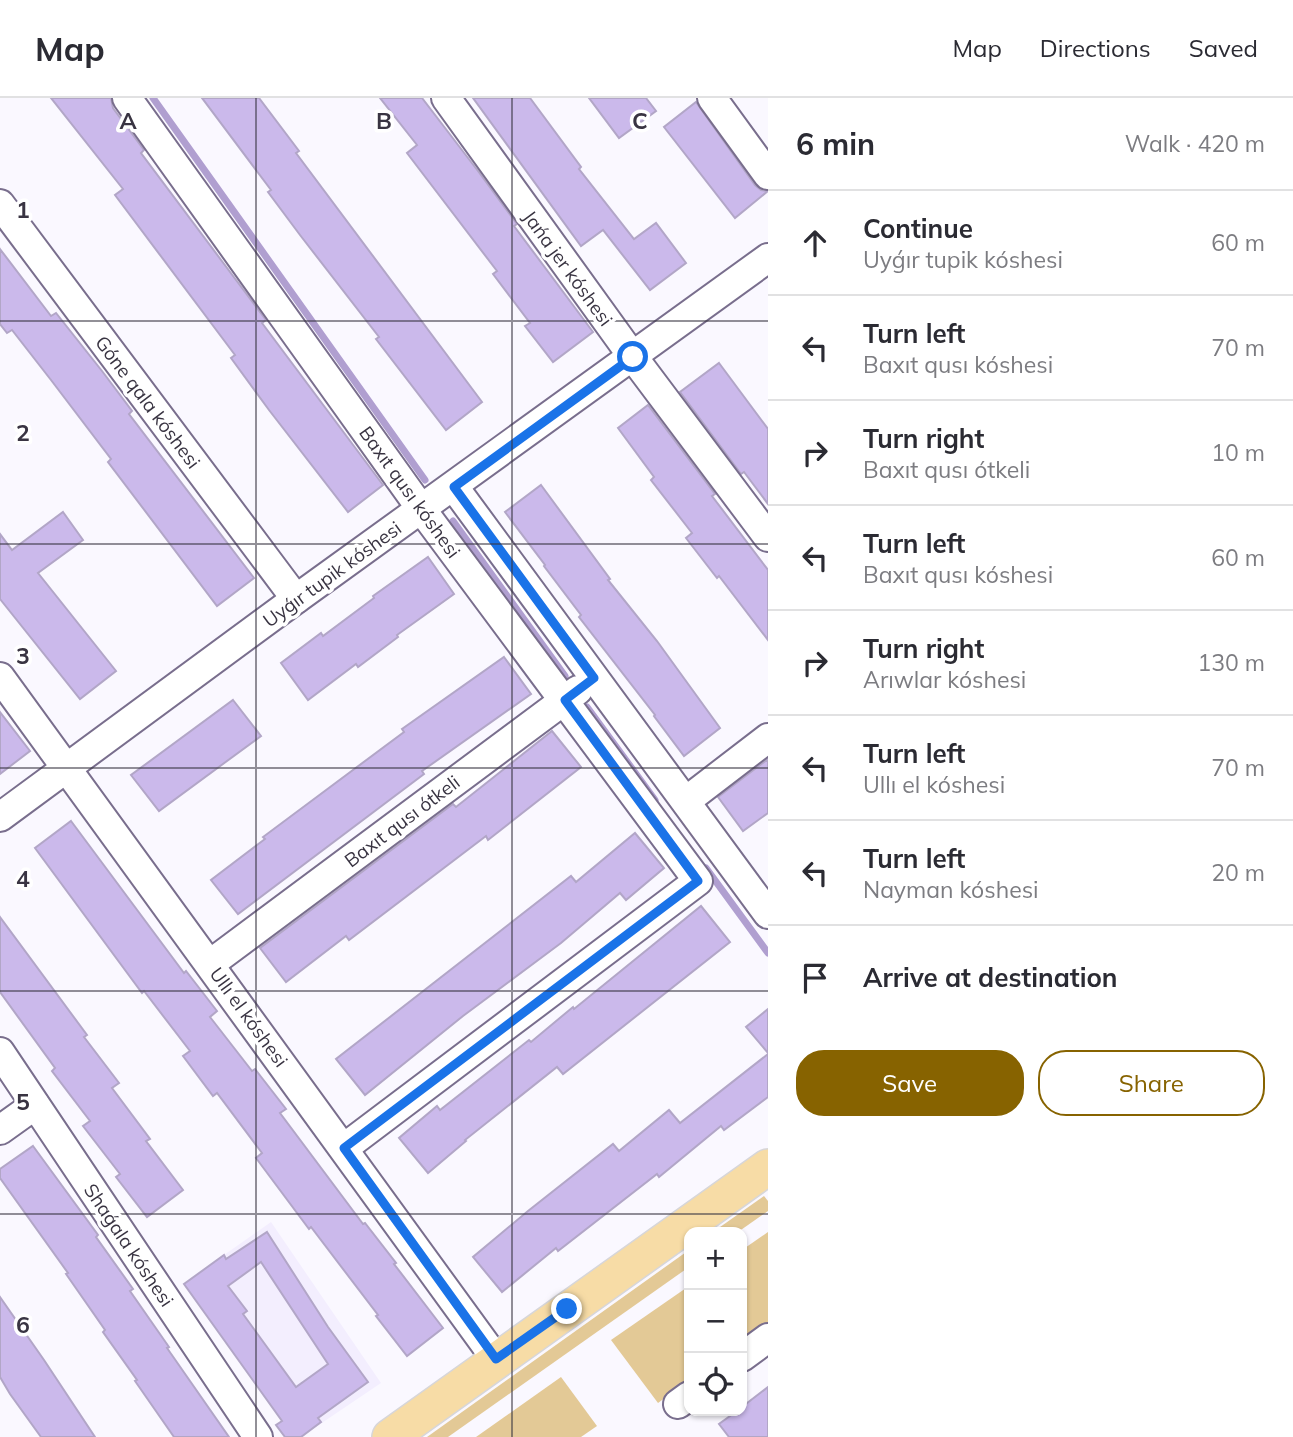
<!DOCTYPE html>
<html lang="en">
<head>
<meta charset="utf-8">
<style>
	:root { --surface:#fff; --page:#f2f2f3; --text:#2b2b33; --muted:#7c7c81; --line:#e1e1e2; --accent:#876300 }
	body { margin:0; font-family:Mulish,sans-serif; background:var(--page); color:var(--text) }
	.controls { position:absolute; right:21px; bottom:21px; display:grid; overflow:hidden; border-radius:14px; box-shadow:0 2px 5px #0004 }
	.controls button { width:63px; height:63px; display:grid; place-items:center; padding:0; border:0; border-bottom:2px solid var(--line); background:var(--surface); color:var(--text); font:35px sans-serif }
	.stop { position:absolute; width:21px; height:21px; margin:-16px; border:5px solid #1a73e8; border-radius:50%; background:#fff }
	.stop.end { background:#1a73e8; border-color:#fff; box-shadow:0 2px 7px #0008 }
	.list { margin:0; padding:0; list-style:none }
	h2 { display:flex; justify-content:space-between; align-items:center; height:91px; margin:0; padding:0 28px; font-size:30px }
	h2 small { font-size:23px; font-weight:400; color:var(--muted) }
	.list li { display:grid; grid-template-columns:46px 1fr auto; gap:21px; align-items:center; box-sizing:border-box; height:105px; padding:0 28px; border-top:2px solid var(--line) }
	.list b { display:block; font-size:26px; white-space:nowrap }
	.list p { margin:0; font-size:23px; white-space:nowrap; color:var(--muted) }
	.list em { font-size:23px; font-style:normal; color:var(--muted) }
	.actions { display:flex; gap:14px; padding:21px 28px }
	.actions a { flex:1; padding:16px 0; border:2px solid var(--accent); border-radius:28px; text-align:center; font-size:24px; color:var(--accent) }
	.actions .main { background:var(--accent); color:#fff }
	.icon { flex:none; width:38px; height:38px; fill:none; stroke:currentColor; stroke-width:2; stroke-linecap:round; stroke-linejoin:round }
	.map { position:relative; flex:none; width:768px; height:1339px; overflow:hidden }
	header { display:flex; align-items:center; gap:42px; box-sizing:border-box; height:98px; padding:0 35px; background:var(--surface); border-bottom:2px solid var(--line) }
	header strong { font-size:33px }
	nav { display:flex; gap:38px; margin-inline-start:auto; font-size:24px }
	main { display:flex }
	aside { flex:1; background:var(--surface) }
	.map>svg:first-child { display:block }
	.built { fill:#f3eefe }
	.green { fill:#e3c996 }
	.lines { fill:none; stroke-linecap:round; stroke-linejoin:round }
	.stream { stroke:#b09fd0; stroke-width:7 }
	.building { fill:#cbb9eb; stroke:#b2a6c7; stroke-width:2; fill-rule:evenodd }
	.minor-casing { stroke:#796e8d; stroke-width:32 }
	.major-casing { stroke:#d7d6d9; stroke-width:38 }
	.minor { stroke:#fff; stroke-width:28 }
	.major { stroke:#f7dca6; stroke-width:35 }
	.route { stroke:#1a73e8; stroke-width:9 }
	.grid { fill:none; stroke:#393442; stroke-width:2; stroke-opacity:0.55 }
	.labels { text-anchor:middle; stroke-width:7; stroke-linejoin:round; paint-order:stroke }
	.street-label { font-size:19px; fill:#393442; stroke:#fff }
	.grid-label { font-size:23px; text-anchor:middle; font-weight:bold; fill:#393442; stroke:#fff; stroke-width:7; stroke-linejoin:round; paint-order:stroke }
</style>
</head>
<body>
<header>
<strong>Map</strong>
<nav><a>Map</a><a>Directions</a><a>Saved</a></nav>
</header>
<main>
<div class="map">
<svg width="768" height="1339" viewBox="0 0 768 1339">
	<rect width="100%" height="100%" fill="#faf8ff"/>
	<!-- built -->
	<polygon class="built" points="271,1124 381,1285 301,1339 282,1323 219,1234 224,1157"/>
	<!-- green -->
	<g class="green">
		<polygon points="764,1098 768,1103 768,1113 738,1134 713,1134"/>
		<polygon points="768,1134 768,1227 742,1245 742,1152"/>
		<polygon points="689,1152 689,1169 448,1339 427,1339"/>
		<polygon points="689,1188 689,1282 658,1305 611,1242"/>
		<polygon points="561,1279 597,1328 581,1339 476,1339"/>
	</g>
	<g class="lines">
		<!-- stream -->
		<g class="stream">
			<polyline points="153,0 425,382"/>
			<polyline points="453,423 565,578"/>
			<polyline points="587,609 655,702"/>
			<polyline points="706,770 768,855"/>
		</g>
	</g>
	<!-- building -->
	<g class="building">
		<polygon points="51,0 111,0 113,10 144,52 141,55 266,222 262,225 383,387 348,414 269,312 231,260 235,257 115,97 123,91"/>
		<polygon points="202,0 259,0 299,53 296,55 482,304 446,332 376,241 379,239 300,137 268,94 271,92"/>
		<polygon points="380,0 422,0 478,73 517,126 514,128 593,234 553,264 525,228 530,225 493,176 497,173 407,55 417,47"/>
		<polygon points="473,0 530,0 581,69 579,71 634,141 656,125 686,165 650,192 603,132 581,148"/>
		<polygon points="589,0 646,0 656,13 619,40"/>
		<polygon points="696,4 755,87 761,92 768,93 735,120 664,29"/>
		<polygon points="0,151 51,218 56,215 102,273 132,313 129,316 254,480 217,508 108,364 111,361 51,282 12,232 7,235 0,226"/>
		<polygon points="719,265 768,331 768,406 744,374 741,376 680,294"/>
		<polygon points="648,307 715,396 712,398 768,472 768,542 719,478 717,480 686,440 692,435 651,382 654,379 618,330"/>
		<polygon points="541,387 610,481 608,482 657,543 720,630 684,658 654,618 655,617 579,519 581,517 544,468 545,467 505,414"/>
		<polygon points="63,414 83,442 38,475 116,573 80,601 0,501 0,436 12,452"/>
		<polygon points="428,459 454,496 397,537 398,539 358,569 356,566 308,602 281,565 321,535 323,538 374,500 373,498"/>
		<polygon points="504,559 531,596 422,673 424,676 238,816 211,782 265,741 263,739 404,634 402,631"/>
		<polygon points="233,602 261,638 159,713 131,677"/>
		<polygon points="0,614 30,653 0,676"/>
		<polygon points="552,633 581,669 488,742 486,738 349,842 346,838 286,884 260,850 453,706 456,709"/>
		<polygon points="768,661 768,715 743,733 718,699"/>
		<polygon points="71,723 184,875 186,873 217,913 210,919 252,973 255,971 286,1011 280,1015 363,1126 365,1125 396,1165 394,1166 443,1230 407,1258 376,1218 378,1217 311,1129 309,1131 256,1060 262,1055 217,995 213,998 183,958 190,953 144,893 142,895 35,750"/>
		<polygon points="635,735 664,770 626,802 620,795 561,845 463,918 365,997 336,961 571,778 576,784"/>
		<polygon points="701,808 730,844 563,976 557,969 465,1042 466,1043 428,1075 399,1040 437,1008 440,1012 529,942 531,944 573,909 574,911"/>
		<polygon points="0,819 87,937 84,939 119,985 112,990 150,1041 146,1043 183,1092 147,1119 116,1079 120,1076 83,1028 90,1023 52,973 55,970 0,894"/>
		<polygon points="768,911 768,955 746,929"/>
		<polygon points="768,956 768,999 724,1032 721,1028 659,1079 657,1076 558,1153 556,1150 502,1194 473,1159 528,1113 613,1046 619,1053 669,1012 680,1025"/>
		<polygon points="33,1048 98,1137 96,1139 133,1191 130,1193 169,1249 167,1250 229,1339 174,1339 135,1283 137,1282 103,1234 105,1232 66,1176 68,1175 0,1080 0,1071"/>
		<path d="M 267,1134 L 328,1229 L 368,1284 L 318,1320 L 321,1324 L 301,1339 L 285,1339 L 276,1327 L 282,1323 L 184,1186 L 224,1157 L 226,1161 ZM 261,1164 L 328,1266 L 296,1289 L 243,1216 L 247,1213 L 228,1188 Z"/>
		<polygon points="0,1199 44,1262 95,1339 41,1339 10,1296 0,1279"/>
		<polygon points="768,1289 768,1339 729,1339 719,1326 737,1313 742,1313 742,1309"/>
	</g>
	<g class="lines">
		<!-- minor casing -->
		<g class="minor-casing">
			<g id="minor">
				<polyline points="127,0 422,412 698,783 344,1050"/>
				<polyline points="446,0 633,259 768,439"/>
				<polyline points="712,0 768,77"/>
				<polyline points="0,106 296,501"/>
				<polyline points="454,389 768,816"/>
				<polyline points="0,579 496,1261"/>
				<polyline points="686,703 768,640"/>
				<polyline points="0,719 296,501 768,160"/>
				<polyline points="210,866 578,592"/>
				<polyline points="0,954 258,1339"/>
				<polyline points="0,1032 35,1007"/>
				<polyline points="742,1259 768,1240"/>
				<polyline points="678,1306 689,1298"/>
			</g>
		</g>
		<!-- major casing -->
		<g class="major-casing">
			<polyline id="major" points="390,1339 768,1069"/>
		</g>
		<!-- minor -->
		<use href="#minor" class="minor"/>
		<!-- major -->
		<use href="#major" class="major"/>
	</g>
	<g class="lines">
		<!-- route -->
		<polyline class="route" points="567,1211 496,1261 344,1050 698,783 565,602 594,580 454,389 633,259"/>
	</g>
	<!-- grid -->
	<path class="grid" d="M 256,0 L 256,1339M 512,0 L 512,1339M 0,223 L 768,223M 0,446 L 768,446M 0,670 L 768,670M 0,893 L 768,893M 0,1116 L 768,1116"/>
	<g class="labels">
		<!-- street labels -->
		<g class="street-label">
			<text transform="translate(568 170) rotate(54)" y="7">Jańa jer kóshesi</text>
			<text transform="translate(148 304) rotate(53)" y="7">Góne qala kóshesi</text>
			<text transform="translate(410 394) rotate(54)" y="7">Baxıt qusı kóshesi</text>
			<text transform="translate(332 476) rotate(-36)" y="7">Uyǵır tupik kóshesi</text>
			<text transform="translate(402 723) rotate(-37)" y="7">Baxıt qusı ótkeli</text>
			<text transform="translate(249 919) rotate(54)" y="7">Ullı el kóshesi</text>
			<text transform="translate(129 1147) rotate(56)" y="7">Shaǵala kóshesi</text>
		</g>
	</g>
	<g class="grid-label">
		<text x="128" y="31">A</text>
		<text x="384" y="31">B</text>
		<text x="640" y="31">C</text>
		<text x="23" y="120">1</text>
		<text x="23" y="343">2</text>
		<text x="23" y="566">3</text>
		<text x="23" y="789">4</text>
		<text x="23" y="1012">5</text>
		<text x="23" y="1235">6</text>
	</g>
</svg>
<div class="controls">
<button>+</button>
<button>−</button>
<button><svg class="icon" aria-label="locate" viewBox="0 0 24 24"><circle cx="12" cy="12" r="6"/><path d="M12 2v4M12 18v4M2 12h4M18 12h4"/></svg></button>
</div>
<div class="stop" style="left:633px;top:259px"></div>
<div class="stop end" style="left:567px;top:1211px"></div>
</div>
<aside>
<h2>6 min<small>Walk · 420 m</small></h2>
<ul class="list">
<li><svg class="icon" aria-label="ahead" viewBox="0 0 24 24"><path d="M12 20V5M6 11l6-6 6 6"/></svg><div><b>Continue</b><p>Uyǵır tupik kóshesi</p></div><em>60 m</em></li>
<li><svg class="icon" aria-label="left" viewBox="0 0 24 24"><path d="M17 20v-9H6M10 6l-5 5 5 5"/></svg><div><b>Turn left</b><p>Baxıt qusı kóshesi</p></div><em>70 m</em></li>
<li><svg class="icon" aria-label="right" viewBox="0 0 24 24"><path d="M7 20v-9h11M14 6l5 5-5 5"/></svg><div><b>Turn right</b><p>Baxıt qusı ótkeli</p></div><em>10 m</em></li>
<li><svg class="icon" aria-label="left" viewBox="0 0 24 24"><path d="M17 20v-9H6M10 6l-5 5 5 5"/></svg><div><b>Turn left</b><p>Baxıt qusı kóshesi</p></div><em>60 m</em></li>
<li><svg class="icon" aria-label="right" viewBox="0 0 24 24"><path d="M7 20v-9h11M14 6l5 5-5 5"/></svg><div><b>Turn right</b><p>Arıwlar kóshesi</p></div><em>130 m</em></li>
<li><svg class="icon" aria-label="left" viewBox="0 0 24 24"><path d="M17 20v-9H6M10 6l-5 5 5 5"/></svg><div><b>Turn left</b><p>Ullı el kóshesi</p></div><em>70 m</em></li>
<li><svg class="icon" aria-label="left" viewBox="0 0 24 24"><path d="M17 20v-9H6M10 6l-5 5 5 5"/></svg><div><b>Turn left</b><p>Nayman kóshesi</p></div><em>20 m</em></li>
<li><svg class="icon" aria-label="arrive" viewBox="0 0 24 24"><path d="M6 21V4h12l-3 4 3 4H6"/></svg><div><b>Arrive at destination</b></div></li>
</ul>
<div class="actions"><a class="main">Save</a><a>Share</a></div>
</aside>
</main>
</body>
</html>
